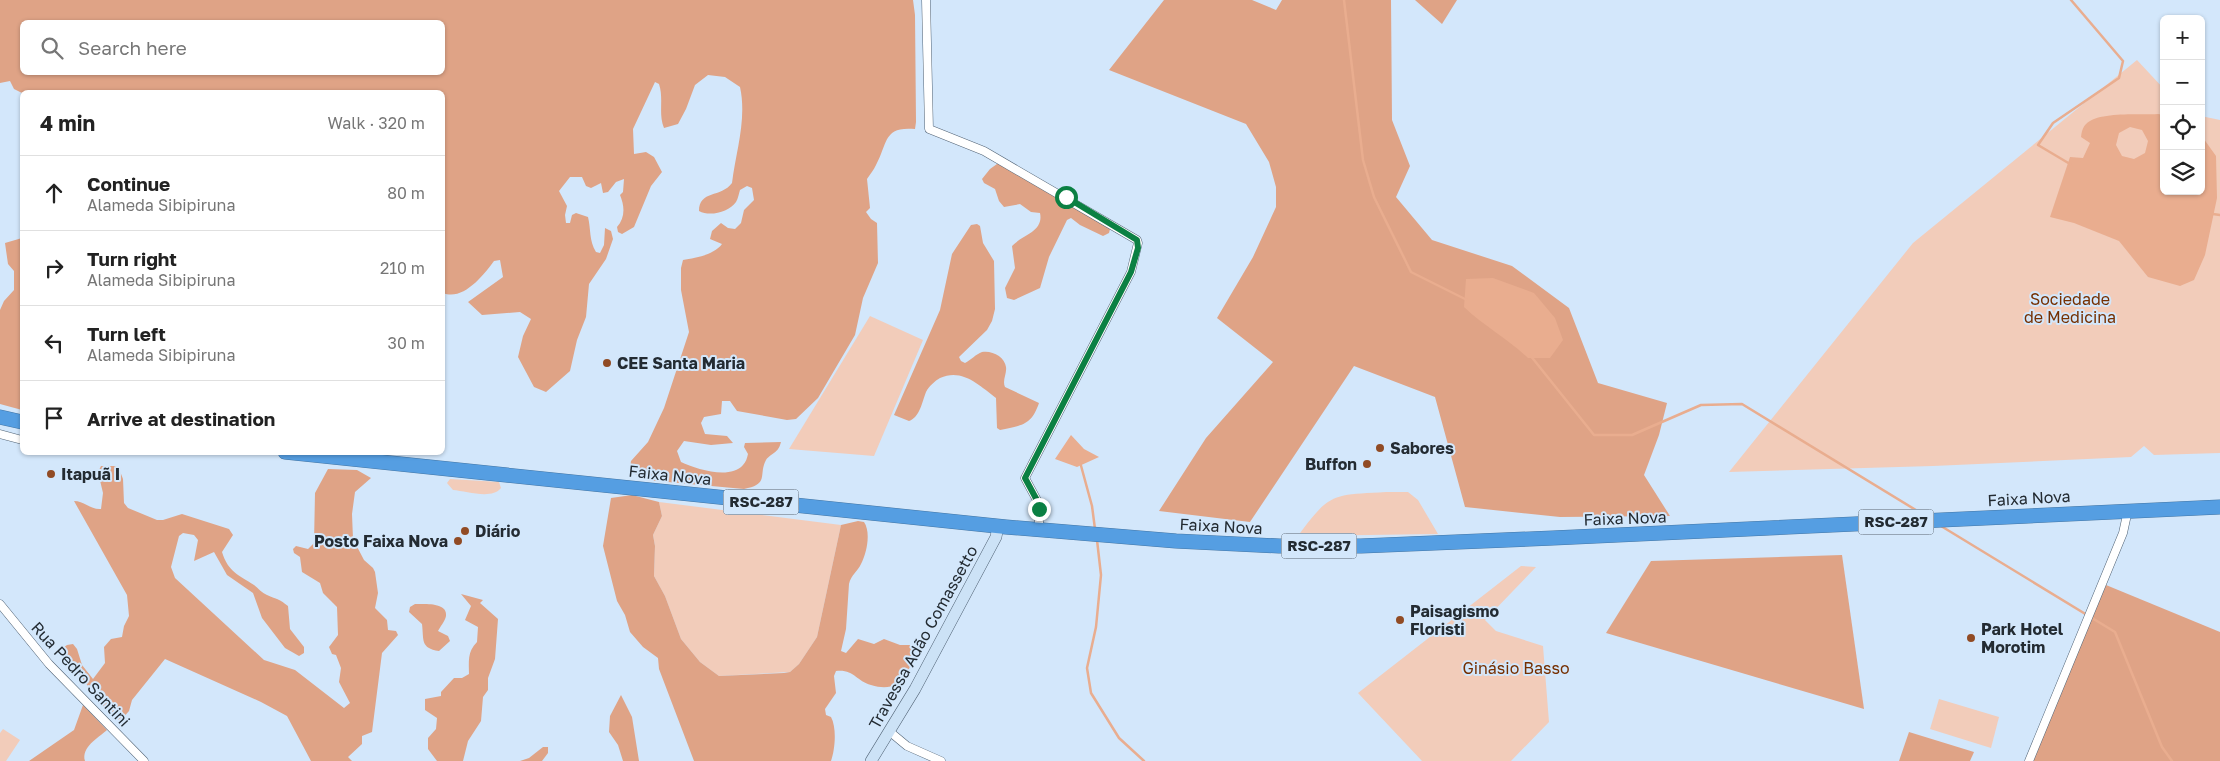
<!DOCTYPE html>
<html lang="en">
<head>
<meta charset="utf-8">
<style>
	:root { --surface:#fff; --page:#f2f2f2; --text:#222; --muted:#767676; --line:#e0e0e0 }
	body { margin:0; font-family:"Golos Text",sans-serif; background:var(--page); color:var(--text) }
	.controls { position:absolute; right:15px; top:15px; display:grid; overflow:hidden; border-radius:8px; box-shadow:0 1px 4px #0004 }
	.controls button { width:45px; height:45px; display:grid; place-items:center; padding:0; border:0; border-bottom:1px solid var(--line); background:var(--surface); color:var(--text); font:25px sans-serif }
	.stop { position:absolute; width:15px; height:15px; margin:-11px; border:4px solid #0b8043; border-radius:50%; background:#fff }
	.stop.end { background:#0b8043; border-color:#fff; box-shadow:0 1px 5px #0008 }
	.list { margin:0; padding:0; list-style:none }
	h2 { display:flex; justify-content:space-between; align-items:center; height:65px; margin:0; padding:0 20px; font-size:21px }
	h2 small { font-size:16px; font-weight:400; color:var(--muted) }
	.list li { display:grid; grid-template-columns:32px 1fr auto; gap:15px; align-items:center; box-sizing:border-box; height:75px; padding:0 20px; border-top:1px solid var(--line) }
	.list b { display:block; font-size:19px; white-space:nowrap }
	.list p { margin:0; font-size:16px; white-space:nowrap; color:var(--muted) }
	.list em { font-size:16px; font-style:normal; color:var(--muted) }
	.icon { flex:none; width:28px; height:28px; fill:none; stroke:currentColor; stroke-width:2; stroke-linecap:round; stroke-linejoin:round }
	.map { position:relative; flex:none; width:2220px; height:761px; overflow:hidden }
	.search { position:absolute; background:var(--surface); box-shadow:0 1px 4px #0004; left:20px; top:20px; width:425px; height:55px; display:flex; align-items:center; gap:12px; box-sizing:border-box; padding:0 18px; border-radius:8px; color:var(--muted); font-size:19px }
	.panel { position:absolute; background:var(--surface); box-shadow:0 1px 4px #0004; left:20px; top:90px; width:425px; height:365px; border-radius:8px }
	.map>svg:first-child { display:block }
	.green { fill:#f2ccba }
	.forest { fill:#dfa386; fill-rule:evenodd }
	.water { fill:#e9ad8f; fill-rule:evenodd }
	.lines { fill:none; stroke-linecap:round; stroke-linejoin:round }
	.stream { stroke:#e9ad8f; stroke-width:2.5 }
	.street-casing { stroke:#526476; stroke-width:9 }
	.secondary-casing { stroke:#526476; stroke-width:12 }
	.highway-casing { stroke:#4476a4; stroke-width:15 }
	.street { stroke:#fff; stroke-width:8 }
	.secondary { stroke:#cce2f6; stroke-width:11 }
	.highway { stroke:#559ee2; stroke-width:14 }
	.route { stroke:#0b8043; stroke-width:6 }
	.poi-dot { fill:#914b24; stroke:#d3e7fb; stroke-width:2 }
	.labels { text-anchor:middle; stroke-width:4; stroke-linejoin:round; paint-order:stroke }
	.shield { fill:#d3e7fb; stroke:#58636e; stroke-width:1 }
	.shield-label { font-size:15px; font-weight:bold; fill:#232b32 }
	.park-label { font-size:16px; fill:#752f00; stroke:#d3e7fb }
	.poi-label { font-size:16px; font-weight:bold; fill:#232b32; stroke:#d3e7fb; text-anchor:start }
	.street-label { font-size:16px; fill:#232b32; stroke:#d3e7fb }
</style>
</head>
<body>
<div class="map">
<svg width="2220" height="761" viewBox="0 0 2220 761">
	<rect width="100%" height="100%" fill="#d3e7fb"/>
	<!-- green -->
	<g class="green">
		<polygon points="2137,60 2164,89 2164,191 2201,191 2201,116 2220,120 2220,453 2154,455 2144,446 2131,457 1933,466 1729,472 1913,243"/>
		<polygon points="870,316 923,340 874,456 789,449"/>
		<path d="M 450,479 L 499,482 L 501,488 C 492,500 466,491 453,490 L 447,483 Z"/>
		<path d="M 1386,492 L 1408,492 L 1418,500 L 1438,534 L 1298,536 C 1330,492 1333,495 1386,492 Z"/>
		<polygon points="659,502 841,525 817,637 799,664 790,672 719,676 700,662 681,639 665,596 654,576 655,546 653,535 662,516"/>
		<polygon points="1521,566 1536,567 1485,620 1496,631 1543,646 1549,722 1511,761 1422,761 1358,693"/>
		<polygon points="1939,699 1999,717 1991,748 1930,729"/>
		<polygon points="3,729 20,740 6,761 0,761 0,733"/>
	</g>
	<!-- forest -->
	<g class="forest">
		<path d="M 0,0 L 913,0 L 915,15 L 916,122 L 915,129 C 883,126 888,143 876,165 C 874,170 870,174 867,179 L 870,208 L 866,212 L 871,219 L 877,223 L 878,263 L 863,298 L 855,335 L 818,398 L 796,419 L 787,420 L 737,411 L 730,401 L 722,401 L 721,414 L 704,417 L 701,423 L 705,434 L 727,436 L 733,443 L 711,445 L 684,441 L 677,451 L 681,462 C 696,469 730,480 743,465 C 746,462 747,458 748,454 L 744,447 L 745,443 L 781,442 C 778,454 772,452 766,460 C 758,475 770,484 744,489 L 646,480 C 637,478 629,470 631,461 L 648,442 L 664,408 L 689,332 L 681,290 L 681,268 L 683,260 C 695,258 714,255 722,244 L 710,239 L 712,231 L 721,223 L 728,228 L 735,229 L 741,223 L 744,210 L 754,200 L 752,188 L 747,186 L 740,190 C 739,193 738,199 736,202 C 729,212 710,217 699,211 C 699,190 721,198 732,183 C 736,151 747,119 740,87 L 725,77 L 708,75 L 695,85 L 686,109 L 678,124 L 664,128 C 658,114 664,99 659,84 L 655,82 L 633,129 L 634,154 L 646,152 L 654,157 L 662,172 L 651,186 L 634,227 L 622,234 L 618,232 L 617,227 C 625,218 625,207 620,195 L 623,192 L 624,179 L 616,182 L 608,192 L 603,193 L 601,183 L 591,188 L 586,186 L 582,177 L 570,177 L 559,191 L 567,206 L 565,215 L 566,223 L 570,223 L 572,215 L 576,213 L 588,217 C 591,229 589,241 596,252 L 600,253 L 604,245 L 605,228 L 611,231 L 613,239 L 606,259 L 589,284 L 586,317 L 577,340 L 570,371 L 546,392 L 534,387 L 518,357 L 523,336 L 531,319 L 520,312 L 482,315 L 468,302 L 503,277 L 500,260 L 494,261 C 483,276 463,301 443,293 L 442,92 L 22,93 L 14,89 L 10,81 L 0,83 ZM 22,22 L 442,22 L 442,72 L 22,72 Z"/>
		<polygon points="1164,0 1252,0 1276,10 1282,0 1391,0 1392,120 1410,166 1396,197 1432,240 1512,266 1569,308 1598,383 1667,403 1659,435 1644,475 1670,516 1560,517 1465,507 1435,397 1354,366 1250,522 1159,511 1206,438 1273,362 1217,318 1253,257 1276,207 1276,187 1269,162 1246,124 1109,70"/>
		<polygon points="1415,0 1457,0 1442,24"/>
		<path d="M 997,164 L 1001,164 L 1110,229 L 1109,233 L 1103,236 L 1080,225 L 1071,218 L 1067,220 L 1049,257 L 1040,288 L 1014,300 L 1007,298 L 1005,288 L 1015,268 L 1012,246 C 1022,235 1044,232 1040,213 L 1031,212 L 1020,204 L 1004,207 L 999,201 L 995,189 L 984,183 L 982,179 L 990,169 Z"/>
		<path d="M 977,224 L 980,226 L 983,243 L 994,261 L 995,309 L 992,321 L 987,330 L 959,357 L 961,361 L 965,363 C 971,360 976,354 982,352 C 992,350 1005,357 1006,367 C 1007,374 1002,380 1005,387 L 1039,403 C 1031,426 1022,425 1000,430 L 997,428 L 996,398 C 979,385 962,368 940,378 C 935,381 929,386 926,392 C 922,402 920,417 909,421 L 894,415 L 940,310 L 952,254 L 971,225 Z"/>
		<polygon points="22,238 22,410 0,404 0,310 4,301 14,290 14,271 8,264 5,243"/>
		<path d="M 101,466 L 118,466 L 123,479 L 124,503 L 128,508 L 157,520 L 163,520 L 182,514 L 229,529 L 233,535 L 222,552 C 228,572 239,575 254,585 C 258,588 262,593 267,595 C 277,600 277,597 288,606 L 290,629 L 304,647 L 304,653 L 299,656 L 285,648 L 262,618 L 253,593 L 227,575 L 214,552 L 194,561 L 198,540 L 194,535 L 183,533 L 179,536 L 171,567 L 175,578 L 264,660 L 295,670 L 344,708 L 350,703 L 339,682 L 341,668 L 336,655 L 332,654 L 329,647 L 338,635 L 337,607 L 323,593 L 320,583 L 302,572 L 300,557 L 294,553 L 293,549 L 296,546 L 308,549 L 314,543 L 315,493 L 328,469 L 357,470 L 371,478 L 355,492 L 352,514 L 353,539 L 364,560 L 373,568 L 375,572 L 378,593 L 375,608 L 387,620 L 388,630 L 396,631 L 398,635 L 382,653 L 372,732 L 362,736 L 362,744 L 348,757 L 352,761 L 311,761 L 287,716 L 261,702 L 165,659 L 132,700 L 129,711 L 122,719 L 116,720 L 112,718 L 64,654 L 63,648 L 67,645 L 73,644 L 77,649 L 82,665 L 93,679 L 105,663 L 104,647 L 111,639 L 122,637 L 124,626 L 129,616 L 127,595 L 74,501 C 84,501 91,510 101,509 L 103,493 L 98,472 Z"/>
		<path d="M 632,495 L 659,502 L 662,516 L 653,535 L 655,546 L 654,576 L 665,596 L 681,639 L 700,662 L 719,676 L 784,673 L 790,672 L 799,664 L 817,637 L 841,525 L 858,521 L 864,522 C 871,532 867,553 861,564 C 858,571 851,575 849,584 L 846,629 L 841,651 L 846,653 L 858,639 L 874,644 L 884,639 L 900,645 L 912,645 L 915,649 C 910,674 900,694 871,685 C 856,681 854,669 836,671 L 834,676 L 836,693 L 825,709 L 826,715 L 831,717 C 837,728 835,750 831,761 L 694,761 L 659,669 L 658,658 L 643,647 L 630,632 L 625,615 L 617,601 L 603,546 L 611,498 Z"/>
		<polygon points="1842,555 1864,709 1606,633 1651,561"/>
		<polygon points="2106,585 2220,632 2220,761 2032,761"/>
		<path d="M 461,594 L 483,600 L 480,603 L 498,619 L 495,659 L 488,678 L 488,690 L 483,697 L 481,721 L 468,741 L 463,761 L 437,761 L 428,749 L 428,738 L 436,729 L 437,718 L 425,710 L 425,699 L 441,696 L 441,692 L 454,678 L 462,678 L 469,674 C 469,662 467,652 477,642 L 478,627 L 465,620 L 471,606 Z"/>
		<path d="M 415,604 C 424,604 448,602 446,616 C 445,621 440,627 438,631 L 448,636 L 450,641 L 439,651 C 420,648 424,640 422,624 L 409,612 L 410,607 Z"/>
		<polygon points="621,695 632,717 639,761 623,761 618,745 609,732 610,716"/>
		<path d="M 83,705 L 107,730 C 98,738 81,747 85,761 L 29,761 L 74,730 Z"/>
		<polygon points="1909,732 1974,752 1970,761 1899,761"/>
		<polygon points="543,747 548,747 548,753 542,761 520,761 529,758"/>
	</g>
	<!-- water -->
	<g class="water">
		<path d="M 2158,114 L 2164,115 L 2164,191 L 2201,191 L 2201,135 L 2216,156 L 2217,198 L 2205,255 L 2194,280 L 2180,286 L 2148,277 L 2119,241 L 2074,223 L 2050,217 L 2070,157 L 2083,158 L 2090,143 L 2081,137 C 2082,130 2083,125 2090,121 C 2105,112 2141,115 2158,114 ZM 2130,127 L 2142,130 L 2148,141 L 2145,153 L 2134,159 L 2122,156 L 2116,145 L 2119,133 Z"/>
		<path d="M 1493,278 L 1534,293 L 1555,318 L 1563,340 L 1550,358 L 1528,358 C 1508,339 1484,326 1464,307 L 1466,279 Z"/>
		<polygon points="1071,435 1084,449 1099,457 1077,467 1055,459"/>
	</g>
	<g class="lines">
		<!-- stream -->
		<g class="stream">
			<polyline points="1344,0 1363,160 1374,197 1411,272 1467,300"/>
			<polyline points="2070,164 2038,145 2053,123 2119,78 2123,61 2071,0"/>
			<polyline points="2213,214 2220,215"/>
			<polyline points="1530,355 1594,435 1632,435 1701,405 1742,404 1924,515"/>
			<polyline points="1080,462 1092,506 1095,529"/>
			<polyline points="1941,526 2115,632 2162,747 2172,761"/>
			<polyline points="1097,540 1101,575 1096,627 1087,668 1091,693 1119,738 1144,761"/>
		</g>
		<!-- street casing -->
		<g class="street-casing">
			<g id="street">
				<polyline points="926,0 929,129 984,151 1137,240 1138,243 1131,272 1025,478 1039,504 1039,530"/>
				<polyline points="0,434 22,440"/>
				<polyline points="0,604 49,664 144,761"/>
				<polyline points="889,731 907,746 941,761"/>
				<polyline points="2029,761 2123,533 2128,510"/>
			</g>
		</g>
		<!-- secondary casing -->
		<g class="secondary-casing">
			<polyline id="secondary" points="871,761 915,689 996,537 998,526"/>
		</g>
		<!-- highway casing -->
		<g class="highway-casing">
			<g id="highway">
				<polyline points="0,417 22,422"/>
				<polyline points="285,452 1006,527 1176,541 1279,546 1361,546 1553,538 2220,507"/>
			</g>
		</g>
		<!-- street -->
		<use href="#street" class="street"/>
		<!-- secondary -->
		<use href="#secondary" class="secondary"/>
		<!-- highway -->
		<use href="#highway" class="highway"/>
	</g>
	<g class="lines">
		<!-- route -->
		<polyline class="route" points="1039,509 1039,504 1025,478 1131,272 1138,248 1137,240 1066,197"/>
	</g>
	<!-- markers -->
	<g class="poi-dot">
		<circle cx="607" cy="363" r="5"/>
		<circle cx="1380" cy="448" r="5"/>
		<circle cx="1367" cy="464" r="5"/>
		<circle cx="51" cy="474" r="5"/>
		<circle cx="465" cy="531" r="5"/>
		<circle cx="458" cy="541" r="5"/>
		<circle cx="1400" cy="620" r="5"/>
		<circle cx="1971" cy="638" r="5"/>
	</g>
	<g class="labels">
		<!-- shield labels -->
		<g class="shield">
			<rect x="723.5" y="489.5" width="75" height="25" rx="4"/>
			<rect x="1858.5" y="509.5" width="75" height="25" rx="4"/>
			<rect x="1281.5" y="533.5" width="75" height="25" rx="4"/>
		</g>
		<g class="shield-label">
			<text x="761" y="507">RSC-287</text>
			<text x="1896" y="527">RSC-287</text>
			<text x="1319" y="551">RSC-287</text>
		</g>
		<!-- park labels -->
		<g class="park-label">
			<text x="2070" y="305">Sociedade<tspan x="2070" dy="18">de Medicina</tspan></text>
			<text x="1516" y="674">Ginásio Basso</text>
		</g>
		<!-- poi labels -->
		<g class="poi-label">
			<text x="617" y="369">CEE Santa Maria</text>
			<text x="1390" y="454">Sabores</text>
			<text x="1357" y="470" text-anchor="end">Buffon</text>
			<text x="61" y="480">Itapuã I</text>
			<text x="475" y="537">Diário</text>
			<text x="448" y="547" text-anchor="end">Posto Faixa Nova</text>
			<text x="1410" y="617">Paisagismo<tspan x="1410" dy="18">Floristi</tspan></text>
			<text x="1981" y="635">Park Hotel<tspan x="1981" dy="18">Morotim</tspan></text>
		</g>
		<!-- street labels -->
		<g class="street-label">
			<text transform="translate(670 475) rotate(6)" y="6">Faixa Nova</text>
			<text transform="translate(2029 498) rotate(-3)" y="6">Faixa Nova</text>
			<text transform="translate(1625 518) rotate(-2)" y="6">Faixa Nova</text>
			<text transform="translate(1221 526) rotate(3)" y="6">Faixa Nova</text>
			<text transform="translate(923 637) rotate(-61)" y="6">Travessa Adão Comassetto</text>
			<text transform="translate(81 674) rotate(47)" y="6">Rua Pedro Santini</text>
		</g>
	</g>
</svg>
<div class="controls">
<button>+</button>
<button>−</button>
<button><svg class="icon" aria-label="locate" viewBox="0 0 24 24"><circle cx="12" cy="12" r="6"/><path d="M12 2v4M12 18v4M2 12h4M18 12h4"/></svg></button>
<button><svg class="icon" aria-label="layers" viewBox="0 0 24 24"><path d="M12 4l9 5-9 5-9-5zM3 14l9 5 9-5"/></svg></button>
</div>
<div class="stop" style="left:1066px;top:197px"></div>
<div class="stop end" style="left:1039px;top:509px"></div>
<div class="search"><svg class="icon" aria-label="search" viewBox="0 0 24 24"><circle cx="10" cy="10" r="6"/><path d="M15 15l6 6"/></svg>Search here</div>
<section class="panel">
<h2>4 min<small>Walk · 320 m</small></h2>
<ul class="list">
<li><svg class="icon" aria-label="ahead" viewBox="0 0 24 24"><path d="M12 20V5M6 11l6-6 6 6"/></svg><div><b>Continue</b><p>Alameda Sibipiruna</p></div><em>80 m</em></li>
<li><svg class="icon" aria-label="right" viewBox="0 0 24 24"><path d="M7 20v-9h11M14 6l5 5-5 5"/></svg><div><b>Turn right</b><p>Alameda Sibipiruna</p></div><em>210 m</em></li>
<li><svg class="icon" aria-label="left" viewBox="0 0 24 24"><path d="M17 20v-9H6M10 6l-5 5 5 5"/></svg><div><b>Turn left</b><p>Alameda Sibipiruna</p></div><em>30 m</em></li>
<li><svg class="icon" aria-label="arrive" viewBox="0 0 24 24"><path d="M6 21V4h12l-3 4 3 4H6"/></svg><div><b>Arrive at destination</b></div></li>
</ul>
</section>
</div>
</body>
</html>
